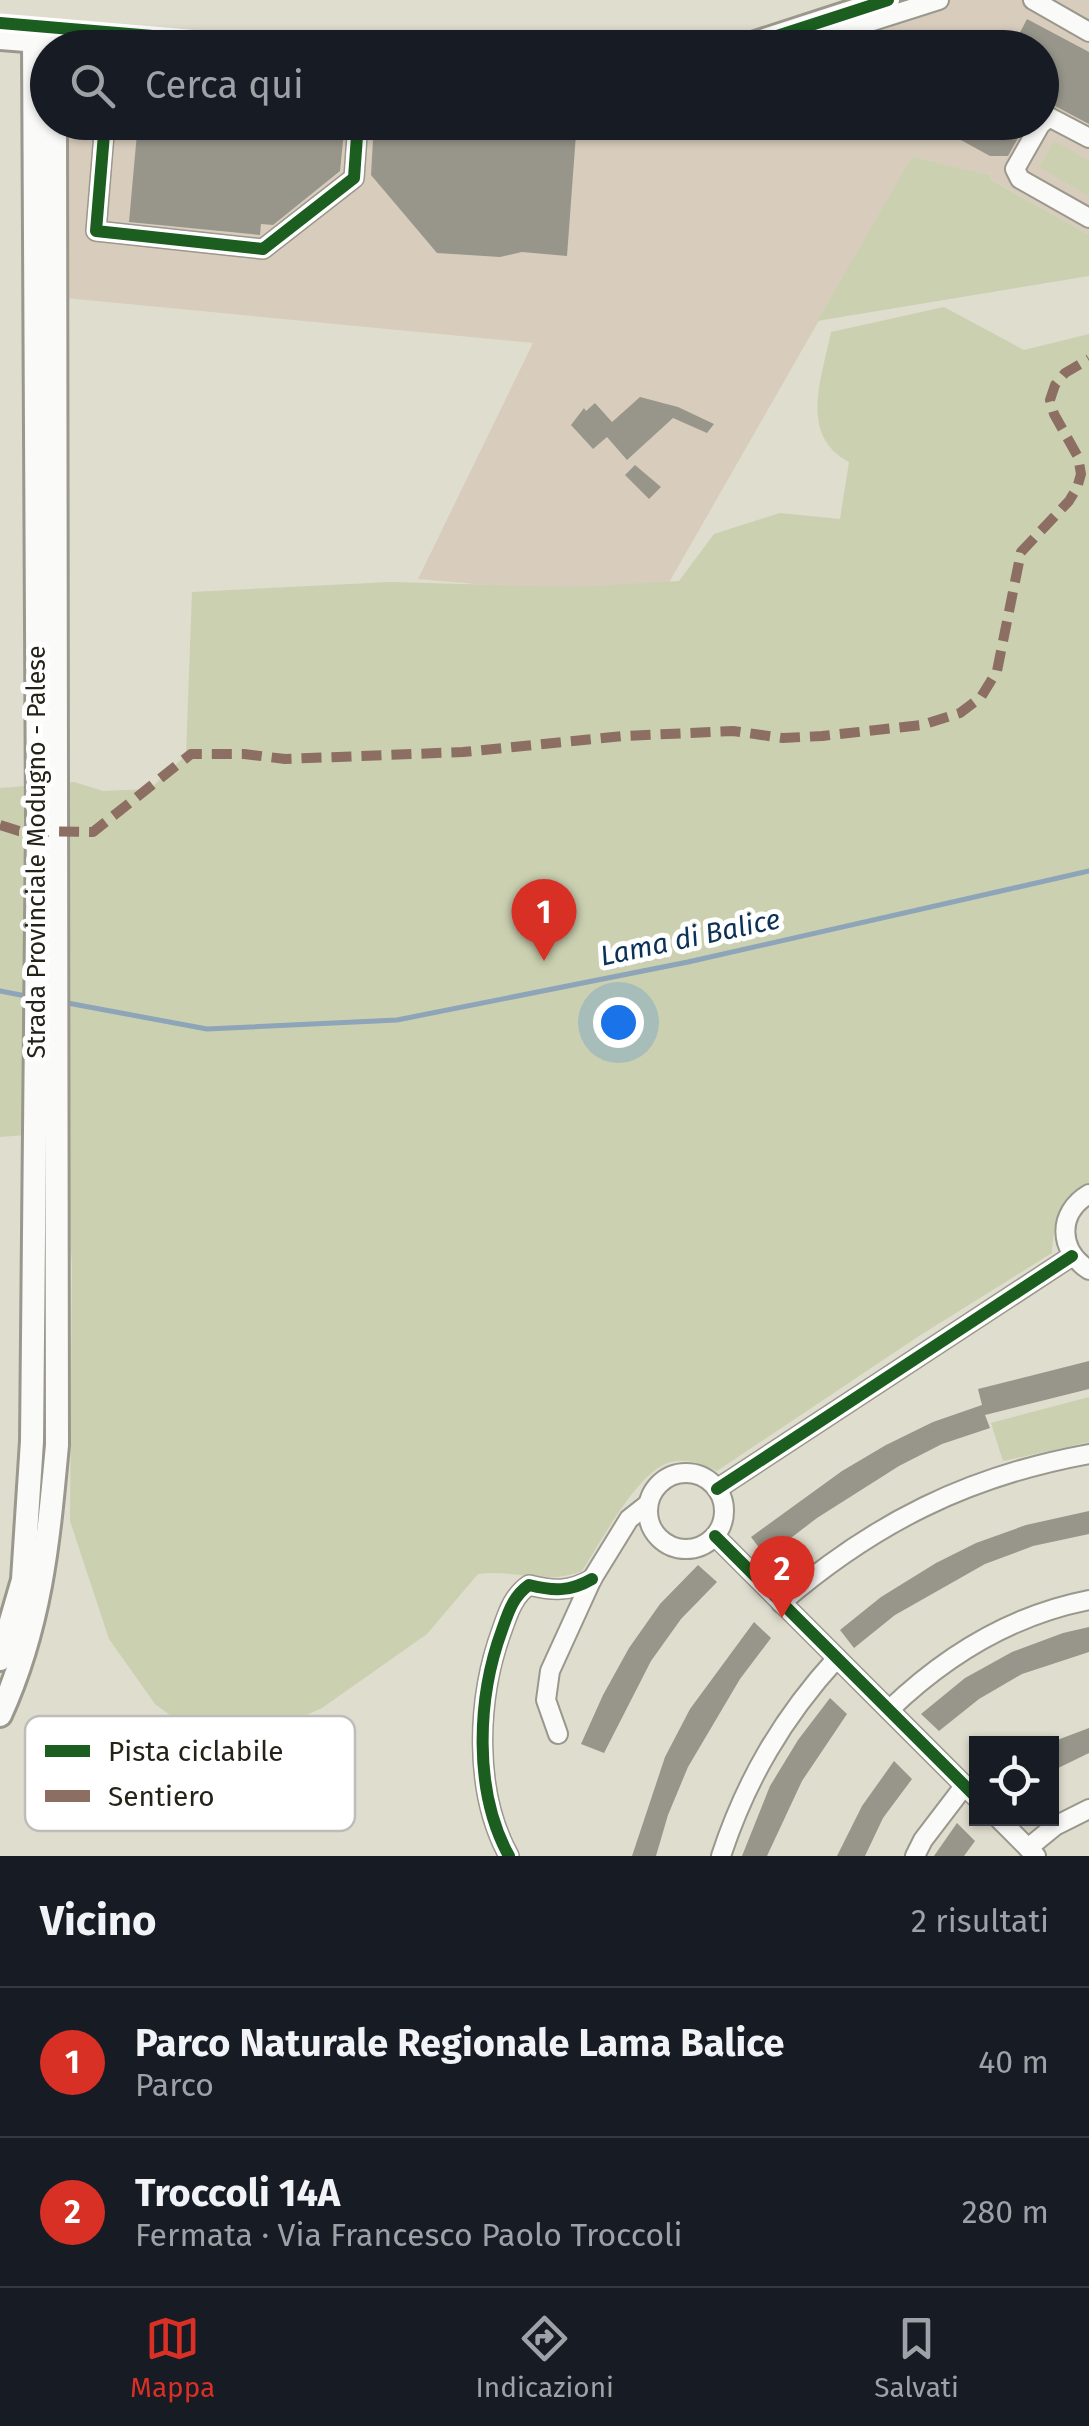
<!DOCTYPE html>
<html lang="it">
<head>
<meta charset="utf-8">
<style>
	:root { --surface:#171b24; --page:#242831; --text:#f1f3f6; --muted:#9ea1a6; --line:#363941; --accent:#d93025 }
	body { margin:0; font-family:"Fira Sans",sans-serif; background:var(--page); color:var(--text) }
	.controls { position:absolute; right:30px; bottom:30px; display:grid; overflow:hidden; border-radius:0px; box-shadow:0 2px 8px #0004 }
	.controls button { width:90px; height:90px; display:grid; place-items:center; padding:0; border:0; border-bottom:2px solid var(--line); background:var(--surface); color:var(--text); font:50px sans-serif }
	.you { position:absolute; left:618px; top:1022px; width:35px; height:35px; margin:-25px; border:8px solid #fff; border-radius:50%; background:#1a73e8; box-shadow:0 0 0 15px #1a73e833 }
	.badge { display:grid; place-items:center; width:65px; height:65px; border-radius:50%; background:var(--accent); color:#fff; font-size:32px; font-weight:700 }
	.pin { position:absolute; translate:-50% -82px; filter:drop-shadow(0 2px 5px #0008) }
	.pin::after { content:''; position:absolute; top:52px; width:35px; height:30px; background:inherit; clip-path:polygon(0 0,100% 0,50% 100%) }
	.list { margin:0; padding:0; list-style:none }
	h2 { display:flex; justify-content:space-between; align-items:center; height:130px; margin:0; padding:0 40px; font-size:42px }
	h2 small { font-size:32px; font-weight:400; color:var(--muted) }
	.list li { display:grid; grid-template-columns:65px 1fr auto; gap:30px; align-items:center; box-sizing:border-box; height:150px; padding:0 40px; border-top:2px solid var(--line) }
	.list b { display:block; font-size:38px; white-space:nowrap }
	.list p { margin:0; font-size:32px; white-space:nowrap; color:var(--muted) }
	.list em { font-size:32px; font-style:normal; color:var(--muted) }
	.icon { flex:none; width:55px; height:55px; fill:none; stroke:currentColor; stroke-width:2; stroke-linecap:round; stroke-linejoin:round }
	.map { position:relative; flex:none; width:1089px; height:1856px; overflow:hidden }
	.search { position:absolute; background:var(--surface); box-shadow:0 2px 8px #0004; left:30px; right:30px; top:30px; height:110px; display:flex; align-items:center; gap:25px; box-sizing:border-box; padding:0 35px; border-radius:55px; color:var(--muted); font-size:38px }
	.sheet { height:430px; background:var(--surface) }
	nav { display:flex; justify-content:space-around; align-items:center; box-sizing:border-box; height:140px; border-top:2px solid var(--line); background:var(--surface); font-size:28px; color:var(--muted) }
	nav a { display:grid; justify-items:center; gap:5px }
	nav .on { color:var(--accent) }
	.map>svg:first-child { display:block }
	.commercial { fill:#d8cdbd }
	.green { fill:#cbd0b0 }
	.lines { fill:none; stroke-linecap:round; stroke-linejoin:round }
	.stream { stroke:#8da4b9; stroke-width:5 }
	.building { fill:#98968a }
	.street-casing { stroke:#9a988d; stroke-width:22 }
	.secondary-casing { stroke:#9a988d; stroke-width:28 }
	.street { stroke:#fafaf8; stroke-width:18 }
	.secondary { stroke:#fafaf8; stroke-width:22 }
	.quiet { stroke:#8d6e63; stroke-width:10; stroke-dasharray:20 10; stroke-linecap:butt }
	.cycleway-casing { stroke:#fff; stroke-width:19 }
	.cycleway { stroke:#1b5e20; stroke-width:12 }
	.labels { text-anchor:middle; stroke-width:10; stroke-linejoin:round; paint-order:stroke }
	.street-label { font-size:25px; fill:#252318; stroke:#fff }
	.water-label { font-size:28px; font-style:italic; fill:#0c3156; stroke:#fff }
	.key { fill:#fff; stroke:#bebdba; stroke-width:2.5 }
	.key-label { font-size:28px; fill:#252318 }
</style>
</head>
<body>
<div class="map">
<svg width="1089" height="1856" viewBox="0 0 1089 1856">
	<rect width="100%" height="100%" fill="#dfddce"/>
	<!-- commercial -->
	<polygon class="commercial" points="919,0 1089,0 1089,235 989,178 991,175 912,158 659,600 418,579 533,343 65,298 66,123 1042,122 1042,48 767,47"/>
	<!-- green -->
	<g class="green">
		<polygon points="1054,141 1089,160 1089,196 1039,167"/>
		<polygon points="912,157 991,175 990,179 1089,235 1089,276 817,321"/>
		<path d="M 944,307 L 1024,350 L 1089,334 L 1089,1188 C 1060,1195 1053,1228 1052,1253 L 919,1336 L 717,1471 C 703,1464 688,1458 671,1462 C 638,1470 601,1542 582,1571 C 544,1586 518,1569 478,1574 L 427,1634 L 322,1708 L 285,1725 L 222,1724 L 174,1718 L 155,1704 L 109,1639 L 70,1521 L 72,1266 L 64,1132 L 0,1137 L 0,788 L 74,782 L 103,791 L 150,789 L 186,755 L 192,592 L 390,582 L 571,587 L 679,581 L 714,534 L 780,513 L 840,519 L 849,462 C 798,435 822,378 831,332 Z"/>
		<polygon points="1089,1397 1089,1442 1003,1461 991,1423"/>
	</g>
	<g class="lines">
		<!-- stream -->
		<g class="stream">
			<polyline points="0,991 31,997"/>
			<polyline points="62,1002 207,1029 397,1020 688,962 1089,871"/>
		</g>
	</g>
	<!-- building -->
	<g class="building">
		<polygon points="1027,19 1089,52 1089,124 1055,106 1042,107 1042,48 1012,48"/>
		<polygon points="138,122 345,122 340,171 273,225 261,224 260,235 129,222"/>
		<polygon points="374,122 486,122 576,134 567,256 522,252 500,257 437,253 371,175"/>
		<polygon points="928,122 1027,122 1008,156 990,156"/>
		<polygon points="640,397 678,407 714,424 707,433 673,418 627,460 607,437 593,449 571,425 584,408 586,411 595,403 612,422"/>
		<polygon points="635,465 661,487 649,499 625,475"/>
		<polygon points="1089,1361 1089,1389 985,1415 990,1428 942,1444 899,1466 817,1518 766,1557 751,1537 842,1471 886,1445 933,1422 982,1405 978,1389"/>
		<polygon points="1089,1511 1089,1534 1033,1546 985,1564 895,1615 854,1648 840,1630 881,1597 936,1563 976,1543 1026,1525"/>
		<polygon points="698,1565 717,1582 681,1619 651,1661 604,1753 581,1744 603,1695 629,1648 660,1604"/>
		<polygon points="754,1622 771,1638 740,1679 688,1767 668,1815 656,1856 632,1856 665,1757 690,1709"/>
		<polygon points="1089,1627 1089,1652 1022,1674 979,1699 939,1731 921,1714 965,1678 1012,1652 1063,1633"/>
		<polygon points="830,1698 847,1714 802,1781 767,1856 742,1856 770,1786 798,1740"/>
		<polygon points="1089,1728 1089,1753 1052,1771 1052,1742"/>
		<polygon points="894,1761 912,1779 883,1818 865,1856 837,1856 862,1806"/>
		<polygon points="957,1823 975,1841 964,1856 934,1856"/>
	</g>
	<g class="lines">
		<!-- street casing -->
		<g class="street-casing">
			<g id="street">
				<polyline points="1033,0 1089,32"/>
				<polyline points="788,48 939,0"/>
				<polyline points="105,122 96,231 263,249 354,178 358,122"/>
				<polyline points="1089,138 1049,117 1040,125 1015,169 1020,179 1089,218"/>
				<path d="M 1089,1194 C 1057,1213 1058,1250 1089,1270"/>
				<circle cx="686" cy="1511" r="38"/>
				<polyline points="717,1489 1072,1256"/>
				<polyline points="715,1536 976,1797"/>
				<path d="M 781,1603 C 874,1523 968,1476 1089,1454"/>
				<path d="M 889,1710 C 945,1656 1012,1615 1089,1600"/>
				<polyline points="558,1734 546,1700 550,1671 592,1579 629,1519 648,1504"/>
				<polyline points="998,1818 1036,1856"/>
				<polyline points="1028,1848 1055,1826 1089,1809"/>
				<path d="M 509,1856 C 473,1791 477,1698 502,1630 C 508,1613 513,1596 529,1585 C 553,1591 570,1592 592,1579"/>
				<path d="M 721,1856 C 746,1780 783,1717 837,1658"/>
				<polyline points="915,1856 923,1840 965,1785"/>
			</g>
		</g>
		<!-- secondary casing -->
		<g class="secondary-casing">
			<g id="secondary">
				<polyline points="0,38 125,48"/>
				<polyline points="740,48 888,0"/>
				<polyline points="0,1659 23,1580 32,1441 38,821 34,41"/>
				<path d="M 0,1715 C 41,1625 48,1542 57,1445 L 55,122"/>
			</g>
		</g>
		<!-- street -->
		<use href="#street" class="street"/>
		<!-- secondary -->
		<use href="#secondary" class="secondary"/>
		<!-- quiet -->
		<polyline class="quiet" points="0,825 19,831 93,832 191,754 244,754 285,759 463,752 623,736 733,731 783,738 822,736 922,725 960,713 981,697 997,671 1021,552 1069,501 1077,488 1081,474 1078,457 1054,414 1050,400 1055,385 1065,373 1089,359"/>
		<!-- cycleway casing -->
		<g class="cycleway-casing">
			<g id="cycleway">
				<polyline points="0,23 295,48"/>
				<polyline points="740,48 888,0"/>
				<polyline points="105,122 96,231 263,249 354,178 358,122"/>
				<polyline points="717,1489 1072,1256"/>
				<polyline points="715,1536 976,1797"/>
				<path d="M 509,1856 C 473,1791 477,1698 502,1630 C 508,1613 513,1596 529,1585 C 553,1591 570,1592 592,1579"/>
			</g>
		</g>
		<!-- cycleway -->
		<use href="#cycleway" class="cycleway"/>
	</g>
	<g class="labels">
		<!-- street labels -->
		<g class="street-label">
			<text transform="translate(36 852) rotate(-90)" y="9">Strada Provinciale Modugno - Palese</text>
		</g>
		<!-- water labels -->
		<g class="water-label">
			<text transform="translate(690 937) rotate(-12)" y="10">Lama di Balice</text>
		</g>
	</g>
	<!-- legend -->
	<rect x="25" y="1716" width="330" height="115" rx="15" class="key"/>
	<rect x="45" y="1745" width="45" height="12" fill="#1b5e20"/>
	<rect x="45" y="1790" width="45" height="12" fill="#8d6e63"/>
	<g class="key-label">
		<text x="108" y="1761">Pista ciclabile</text>
		<text x="108" y="1806">Sentiero</text>
	</g>
</svg>
<div class="controls">
<button><svg class="icon" aria-label="locate" viewBox="0 0 24 24"><circle cx="12" cy="12" r="6"/><path d="M12 2v4M12 18v4M2 12h4M18 12h4"/></svg></button>
</div>
<div class="you"></div>
<div class="pin badge" style="left:544px;top:961px">1</div>
<div class="pin badge" style="left:782px;top:1618px">2</div>
<div class="search"><svg class="icon" aria-label="search" viewBox="0 0 24 24"><circle cx="10" cy="10" r="6"/><path d="M15 15l6 6"/></svg>Cerca qui</div>
</div>
<section class="sheet">
<h2>Vicino<small>2 risultati</small></h2>
<ul class="list">
<li><span class="badge">1</span><div><b>Parco Naturale Regionale Lama Balice</b><p>Parco</p></div><em>40 m</em></li>
<li><span class="badge">2</span><div><b>Troccoli 14A</b><p>Fermata · Via Francesco Paolo Troccoli</p></div><em>280 m</em></li>
</ul>
</section>
<nav>
<a class="on"><svg class="icon" aria-label="map" viewBox="0 0 24 24"><path d="M3 6l6-2 6 2 6-2v14l-6 2-6-2-6 2zM9 4v14M15 6v14"/></svg>Mappa</a>
<a><svg class="icon" aria-label="directions" viewBox="0 0 24 24"><path d="M12 3l9 9-9 9-9-9zM9 14v-3h6M13 9l2 2-2 2"/></svg>Indicazioni</a>
<a><svg class="icon" aria-label="saved" viewBox="0 0 24 24"><path d="M7 4h10v16l-5-4-5 4z"/></svg>Salvati</a>
</nav>
</body>
</html>
